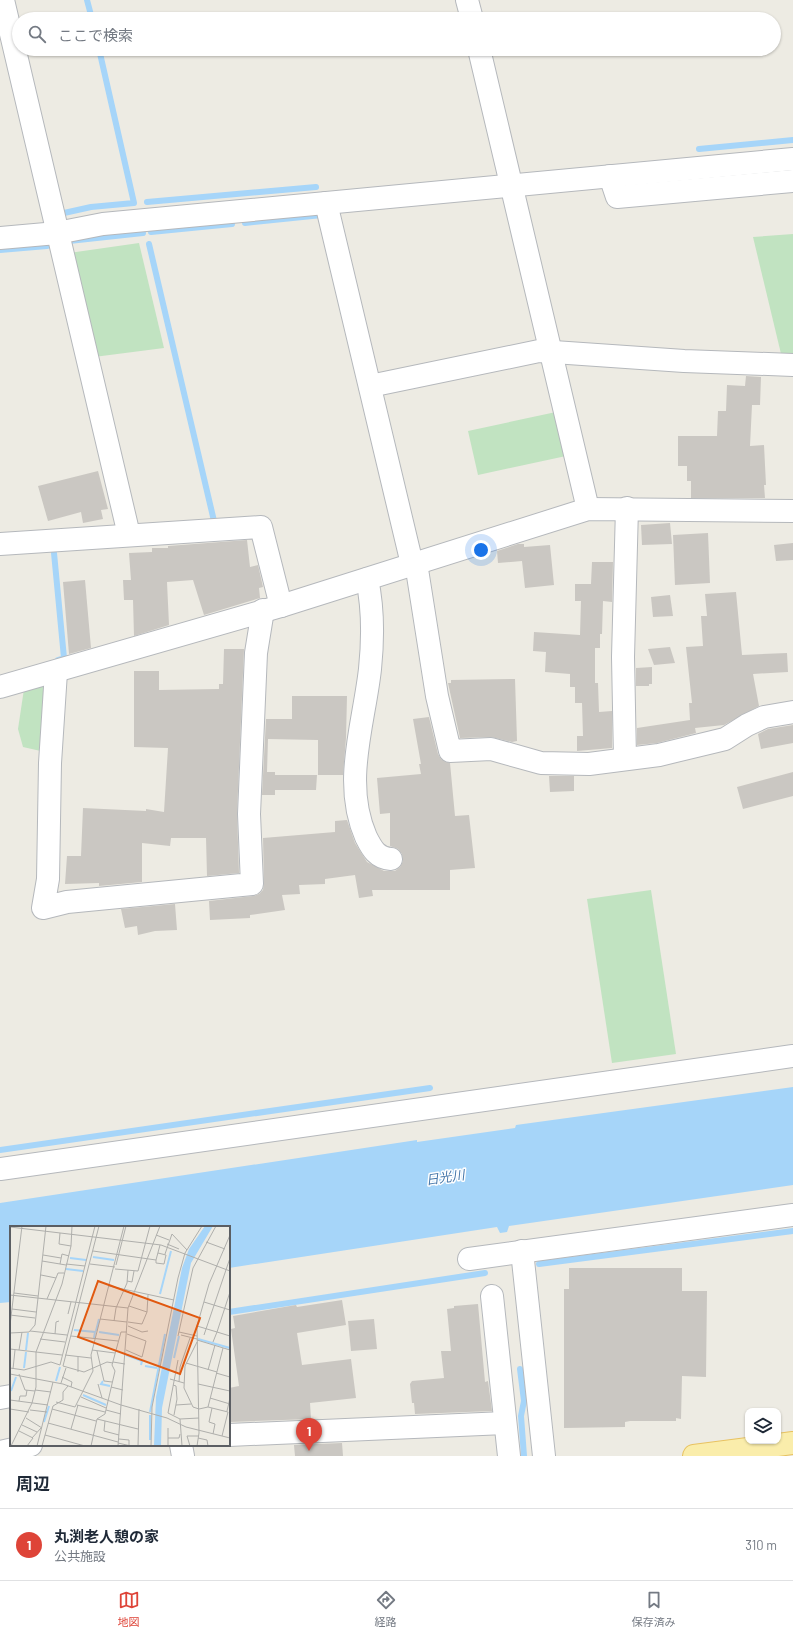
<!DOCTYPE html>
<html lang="ja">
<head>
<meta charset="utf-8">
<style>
	:root { --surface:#fff; --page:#f2f2f3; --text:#1f2937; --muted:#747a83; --line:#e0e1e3; --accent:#de4438 }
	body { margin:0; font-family:Barlow,"Noto Sans JP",sans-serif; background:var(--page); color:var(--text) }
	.controls { position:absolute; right:12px; bottom:12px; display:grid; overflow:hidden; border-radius:8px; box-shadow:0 1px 3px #0004 }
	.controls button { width:36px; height:36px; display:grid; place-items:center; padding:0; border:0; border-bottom:1px solid var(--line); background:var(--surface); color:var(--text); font:20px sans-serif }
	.you { position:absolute; left:481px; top:550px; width:14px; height:14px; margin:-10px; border:3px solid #fff; border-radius:50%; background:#1a73e8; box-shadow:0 0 0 6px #1a73e833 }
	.badge { display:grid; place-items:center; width:26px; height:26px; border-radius:50%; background:var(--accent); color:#fff; font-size:13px; font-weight:700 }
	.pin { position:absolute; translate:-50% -33px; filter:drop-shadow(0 1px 2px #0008) }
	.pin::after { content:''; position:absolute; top:21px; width:14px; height:12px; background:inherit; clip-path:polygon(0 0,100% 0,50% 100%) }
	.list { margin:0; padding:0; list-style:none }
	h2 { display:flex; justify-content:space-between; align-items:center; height:52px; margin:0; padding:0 16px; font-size:17px }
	h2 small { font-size:13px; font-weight:400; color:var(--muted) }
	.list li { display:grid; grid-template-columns:26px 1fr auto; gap:12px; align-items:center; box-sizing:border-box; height:72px; padding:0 16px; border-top:1px solid var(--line) }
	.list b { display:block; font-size:15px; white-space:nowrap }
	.list p { margin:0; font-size:13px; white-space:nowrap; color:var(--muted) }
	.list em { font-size:13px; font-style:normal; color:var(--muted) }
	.icon { flex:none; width:22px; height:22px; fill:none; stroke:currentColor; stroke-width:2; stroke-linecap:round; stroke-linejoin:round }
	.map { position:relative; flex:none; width:793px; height:1456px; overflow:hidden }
	.search { position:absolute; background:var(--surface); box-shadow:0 1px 3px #0004; left:12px; right:12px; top:12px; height:44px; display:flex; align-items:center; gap:10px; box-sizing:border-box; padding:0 14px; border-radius:22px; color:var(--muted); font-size:15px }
	.sheet { height:124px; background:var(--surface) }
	nav { display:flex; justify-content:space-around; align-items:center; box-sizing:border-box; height:56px; border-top:1px solid var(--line); background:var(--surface); font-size:11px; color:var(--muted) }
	nav a { display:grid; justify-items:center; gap:2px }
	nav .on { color:var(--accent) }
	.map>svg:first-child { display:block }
	.green { fill:#c1e3c1 }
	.water { fill:#a6d5f9 }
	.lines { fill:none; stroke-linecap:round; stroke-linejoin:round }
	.stream { stroke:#a6d5f9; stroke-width:6 }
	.building { fill:#cac7c2 }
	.minor-casing { stroke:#b5b8bc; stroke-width:24 }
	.major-casing { stroke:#e8c261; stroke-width:24 }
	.minor { stroke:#fff; stroke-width:22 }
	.major { stroke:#faedab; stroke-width:22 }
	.labels { text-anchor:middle; stroke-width:3; stroke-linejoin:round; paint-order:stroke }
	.water-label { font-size:13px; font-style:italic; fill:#4577aa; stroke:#fff }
	.inset-river { fill:none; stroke:#a6d5f9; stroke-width:2 }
	.inset-road { fill:none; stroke:#afafac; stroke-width:1 }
	.view { fill:#e15910; fill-opacity:0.15; stroke:#e15910; stroke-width:2 }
	.inset-edge { fill:none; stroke:#5b5e63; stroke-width:2 }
</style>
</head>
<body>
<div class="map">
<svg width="793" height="1456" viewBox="0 0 793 1456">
	<rect width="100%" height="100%" fill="#edebe3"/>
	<!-- green -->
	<g class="green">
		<polygon points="793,234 793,358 782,358 753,237"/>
		<polygon points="139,243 164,348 94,357 69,253"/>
		<polygon points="556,412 566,456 478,475 468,431"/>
		<polygon points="38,685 50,689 45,752 23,747 18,729 24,689"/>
		<polygon points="651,890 676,1054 612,1063 587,899"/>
	</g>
	<!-- water -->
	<polygon class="water" points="793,1087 793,1185 509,1226 507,1232 500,1233 497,1227 229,1268 229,1227 11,1227 11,1302 0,1303 0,1203 417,1140 417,1142 515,1128 516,1125"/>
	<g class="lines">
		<!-- stream -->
		<g class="stream">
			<polyline points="87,0 92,19"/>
			<polyline points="699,149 793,140"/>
			<polyline points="147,202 316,187"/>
			<polyline points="64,213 91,207 134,203 99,49"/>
			<polyline points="245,223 322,215 323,219"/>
			<polyline points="151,232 232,224"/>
			<polyline points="69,241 143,233"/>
			<polyline points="149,244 214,521"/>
			<polyline points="0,250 47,246"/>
			<polyline points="54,553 64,658 58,660"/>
			<polyline points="0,1150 430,1088"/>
			<polyline points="539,1264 793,1231"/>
			<polyline points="229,1312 485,1273"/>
			<polyline points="520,1369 524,1401 521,1416 524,1456"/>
		</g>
	</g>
	<!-- building -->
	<g class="building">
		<polygon points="746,376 761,377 760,405 752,405 750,446 764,445 766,485 764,485 765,498 691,498 691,481 687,481 687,466 678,466 678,436 717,436 718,411 726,411 727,385 745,386"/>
		<polygon points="98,471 108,509 101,510 103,519 83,523 81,512 48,521 38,486"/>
		<polygon points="670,523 672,544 642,545 641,525"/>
		<polygon points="708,533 710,583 675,585 673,535"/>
		<polygon points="247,540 250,567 258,565 263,587 259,588 260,598 204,615 193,580 167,582 169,625 134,636 133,600 124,600 123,580 131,580 129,553 152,552 152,548 168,548 168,546"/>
		<polygon points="793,543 793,560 776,561 774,545"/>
		<polygon points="518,544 524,544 524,547 550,545 554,585 525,588 522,561 498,563 497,551"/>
		<polygon points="592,562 613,562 612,602 603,601 602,634 600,634 600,648 595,648 595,683 598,683 599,712 612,711 612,748 577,751 577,736 583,736 582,703 575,703 575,687 570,687 570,674 545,672 546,652 533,651 534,632 580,635 581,601 575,601 575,584 591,584"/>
		<polygon points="85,580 91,648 69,654 63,582"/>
		<polygon points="736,592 742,655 787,653 788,672 753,674 759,706 724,725 695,728 696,733 657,743 637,745 637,728 690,720 689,703 692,703 686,647 703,646 701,616 707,616 705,594"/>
		<polygon points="670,595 673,616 653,617 651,597"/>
		<polygon points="670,647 675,663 654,665 648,649"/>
		<polygon points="224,649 244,649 237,813 239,873 207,876 206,838 171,838 170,846 142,843 142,882 99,886 99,883 65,884 67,856 81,856 83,808 146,811 146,809 164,812 168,748 134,747 134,671 159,671 159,690 219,689 219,684 223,684"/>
		<polygon points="652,667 652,684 649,684 649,686 636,686 636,668"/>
		<polygon points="515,679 517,741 512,742 491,737 460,738 448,683 451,683 451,680"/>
		<polygon points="292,696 347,696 346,738 343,775 318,775 318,740 268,739 267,772 275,772 275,775 317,775 316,790 275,790 275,795 262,795 266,719 292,719"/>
		<polygon points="429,717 438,754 441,759 450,763 455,816 469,815 475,868 450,870 450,890 372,890 373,896 359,898 355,875 325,879 325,884 299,885 300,894 282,895 285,910 250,915 250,918 210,920 209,901 253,896 259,894 263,890 264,883 263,838 335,832 335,821 347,820 355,843 367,862 384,871 395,871 400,867 403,861 402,854 398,849 390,846 390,813 380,814 377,778 421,774 419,764 421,764 413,719"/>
		<polygon points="793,725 793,743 761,749 758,734 768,729"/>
		<polygon points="793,772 793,796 743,809 737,787"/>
		<polygon points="549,776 574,776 574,791 550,792"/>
		<polygon points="175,904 177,930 155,931 138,935 137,926 125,928 121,909"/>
		<polygon points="569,1268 682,1268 682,1291 707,1291 706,1377 682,1376 681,1419 676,1418 676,1421 630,1421 625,1422 625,1427 564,1428 564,1289 569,1289"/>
		<polygon points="342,1300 346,1325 297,1333 302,1365 351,1359 356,1398 310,1403 311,1419 230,1422 229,1388 239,1386 231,1329 235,1328 233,1316 296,1305 297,1307"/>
		<polygon points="478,1304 485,1382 488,1381 492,1411 415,1414 414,1403 412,1403 410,1384 412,1381 444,1378 441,1351 451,1351 447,1309 454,1308 454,1306"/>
		<polygon points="374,1319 377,1349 351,1351 348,1321"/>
		<polygon points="342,1443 343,1456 295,1456 294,1445"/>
	</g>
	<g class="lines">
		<!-- minor casing -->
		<g class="minor-casing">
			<g id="minor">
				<polyline points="3,0 129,535"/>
				<polyline points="467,0 472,19"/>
				<polyline points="479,49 588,509"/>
				<polyline points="610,176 617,197 793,181"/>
				<polyline points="326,203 412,564"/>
				<polyline points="0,238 57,233 103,224 793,159"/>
				<polyline points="370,386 539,351 684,361 793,365"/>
				<polyline points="0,544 261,527 281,606"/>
				<polyline points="416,563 437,696 450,751 491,749 541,763 589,764 659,755 725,739 747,725 764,717 793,712"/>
				<path d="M 367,579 C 373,607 373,640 370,669 C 364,724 342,783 366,837 C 372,849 377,858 391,859"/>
				<polyline points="56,672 50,763 48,879 43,908 67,902 252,884 249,814 256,653 263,610"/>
				<polyline points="0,687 281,606 588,509 793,511"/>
				<polyline points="625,759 623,657 627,508"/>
				<polyline points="0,1169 793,1056"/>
				<polyline points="522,1251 544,1456"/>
				<polyline points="469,1259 793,1215"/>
				<polyline points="492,1296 509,1456"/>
				<polyline points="0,1398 11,1396"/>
				<polyline points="229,1435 505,1423"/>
				<polyline points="181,1445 183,1456"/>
				<polyline points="0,1452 31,1445"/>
			</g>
		</g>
		<!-- major casing -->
		<g class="major-casing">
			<polyline id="major" points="694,1456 793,1443"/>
		</g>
		<!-- minor -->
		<use href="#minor" class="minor"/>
		<!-- major -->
		<use href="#major" class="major"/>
	</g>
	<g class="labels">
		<!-- water labels -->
		<g class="water-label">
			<text transform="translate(445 1177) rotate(-8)" y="5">日光川</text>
		</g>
	</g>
	<!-- overview -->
	<g transform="translate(10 1226)">
		<rect width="220" height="220" fill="#edebe3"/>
		<path d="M 195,0 L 203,0 L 181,37 L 152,182 L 151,220 L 144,220 L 146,171 L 172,42 L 179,23 Z" fill="#a6d5f9"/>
		<path class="inset-river" d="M 83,31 L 104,34M 60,32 L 76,34M 56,43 L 73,45M 150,68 L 161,25M 64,104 L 85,106 L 84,112M 86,105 L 89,93M 89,106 L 109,109M 188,113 L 220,122M 16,124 L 18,107M 116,129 L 132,135 L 131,139M 164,132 L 169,110M 135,140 L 147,142M 14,142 L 16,126M 46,155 L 50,141M 93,155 L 91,158 L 100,160M 1,165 L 6,151M 73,169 L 96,179M 140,186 L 155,108M 140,189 L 140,214M 34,196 L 39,180"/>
		<path class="inset-road" d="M 89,0 L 53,140 L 74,146 L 97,136 L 103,137M 150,0 L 118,82 L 111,179 L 157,192 L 176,201 L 220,212M 0,1 L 151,19 L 220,45M 50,7 L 49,18 L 61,20M 146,9 L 159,14M 196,16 L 215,23M 157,18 L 169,23M 83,25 L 146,34M 148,27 L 156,29 L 154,38 L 146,37 L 146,34 L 150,19M 155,28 L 162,8 L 177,24M 33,29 L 51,32M 32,35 L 56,39M 50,38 L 52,28 L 59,30M 56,38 L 75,40M 80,38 L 105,41M 106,39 L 116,0M 105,43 L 128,45 L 140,0M 31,49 L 46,52 L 48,47 L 54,47M 117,55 L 122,56 L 124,45M 99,60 L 164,74M 220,66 L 207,106 L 220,110M 4,67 L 28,70M 0,69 L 118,82M 37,73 L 46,52M 194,76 L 220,84M 119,80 L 137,86M 2,83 L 26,86M 58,88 L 61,76M 0,89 L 25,92M 90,93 L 117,96M 104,95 L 106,82 L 117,57 L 118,44M 118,96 L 132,98 L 137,86 L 138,69M 0,99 L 12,0M 118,100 L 132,106 L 138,105M 187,100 L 207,106 L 203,116M 20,105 L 57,109M 169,106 L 187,110M 0,107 L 19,106 L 25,99 L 36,0M 45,108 L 46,96 L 49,95M 171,109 L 187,113M 194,109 L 220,32M 61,110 L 108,115M 168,110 L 183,42 L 206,0M 30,113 L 55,116M 187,114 L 220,124M 187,116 L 175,140 L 174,162 L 183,181 L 189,183 L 198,181M 0,123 L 26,126M 9,124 L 12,106M 82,124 L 105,127M 116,124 L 132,131 L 136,115 L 117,108M 87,125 L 94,155 L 102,156M 26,126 L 52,129M 55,129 L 81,132M 168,134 L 158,187 L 170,193 L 172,220M 103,136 L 115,138M 176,137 L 207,146M 0,142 L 14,144 L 41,136 L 50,139 L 85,0M 3,143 L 5,124M 198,144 L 205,119M 68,146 L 68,131M 206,147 L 220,151M 0,148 L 53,158 L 111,179 L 108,220M 9,148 L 15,164 L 25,165M 52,151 L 62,156 L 61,161M 160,153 L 174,157M 169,156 L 170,141 L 180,112M 51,157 L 56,142M 88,158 L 92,172M 188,158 L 220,165M 163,159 L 166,160 L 167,173 L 164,189M 101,161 L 113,164M 25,164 L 41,166M 71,171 L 96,182M 200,172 L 220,178M 0,174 L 38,179M 9,175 L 10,170 L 16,170 L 17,164M 46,176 L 65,181 L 83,145 L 81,129 L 114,0M 67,179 L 95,186M 166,179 L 181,178M 202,182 L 218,186 L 212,210M 0,183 L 19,186M 42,183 L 86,195M 20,184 L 37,186M 96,184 L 111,188M 217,185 L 220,172M 16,192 L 32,202M 87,193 L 128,203M 170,193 L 189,192M 95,195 L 94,205 L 109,209M 38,197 L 108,216M 12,199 L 27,206M 158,202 L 158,220M 61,203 L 68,179M 9,205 L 23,212 L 17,220M 203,208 L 205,198 L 199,196 L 202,182 L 198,181 L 213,122M 35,209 L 75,220M 22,212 L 31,202M 158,212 L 169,212 L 170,208M 188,212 L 197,214 L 198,220M 109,213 L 119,214 L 119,219M 108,217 L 121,220M 1,220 L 22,177 L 26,161 L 26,126 L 52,58 L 61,20 L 62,0M 27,220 L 43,156M 32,220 L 43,180 L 53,174 L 53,166 L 58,160M 81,220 L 87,193 L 95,188 L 105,145 L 102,139 L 111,106 L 117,106M 128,220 L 129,183M 141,220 L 142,181 L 168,52 L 175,27 L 192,0M 180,220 L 177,210 L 189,210M 187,220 L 189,207 L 187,100 L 199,58 L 220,9"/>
		<path class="view" d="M 88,55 L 190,92 L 170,148 L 68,111 Z"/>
		<rect width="220" height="220" class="inset-edge"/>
	</g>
</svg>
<div class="controls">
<button><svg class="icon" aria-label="layers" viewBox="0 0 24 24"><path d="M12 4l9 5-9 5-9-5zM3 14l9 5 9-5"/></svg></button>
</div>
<div class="you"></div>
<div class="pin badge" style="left:309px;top:1451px">1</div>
<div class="search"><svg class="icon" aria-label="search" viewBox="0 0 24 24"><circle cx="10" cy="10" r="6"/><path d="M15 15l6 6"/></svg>ここで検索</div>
</div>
<section class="sheet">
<h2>周辺<small></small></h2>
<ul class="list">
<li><span class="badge">1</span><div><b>丸渕老人憩の家</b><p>公共施設</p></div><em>310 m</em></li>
</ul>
</section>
<nav>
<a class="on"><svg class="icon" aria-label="map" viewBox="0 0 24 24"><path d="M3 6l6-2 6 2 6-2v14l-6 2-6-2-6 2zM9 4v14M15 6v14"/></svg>地図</a>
<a><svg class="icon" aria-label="directions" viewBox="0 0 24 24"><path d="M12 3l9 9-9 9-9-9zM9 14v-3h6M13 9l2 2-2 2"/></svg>経路</a>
<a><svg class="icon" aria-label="saved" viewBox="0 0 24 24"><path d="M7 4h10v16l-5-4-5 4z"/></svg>保存済み</a>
</nav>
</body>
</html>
